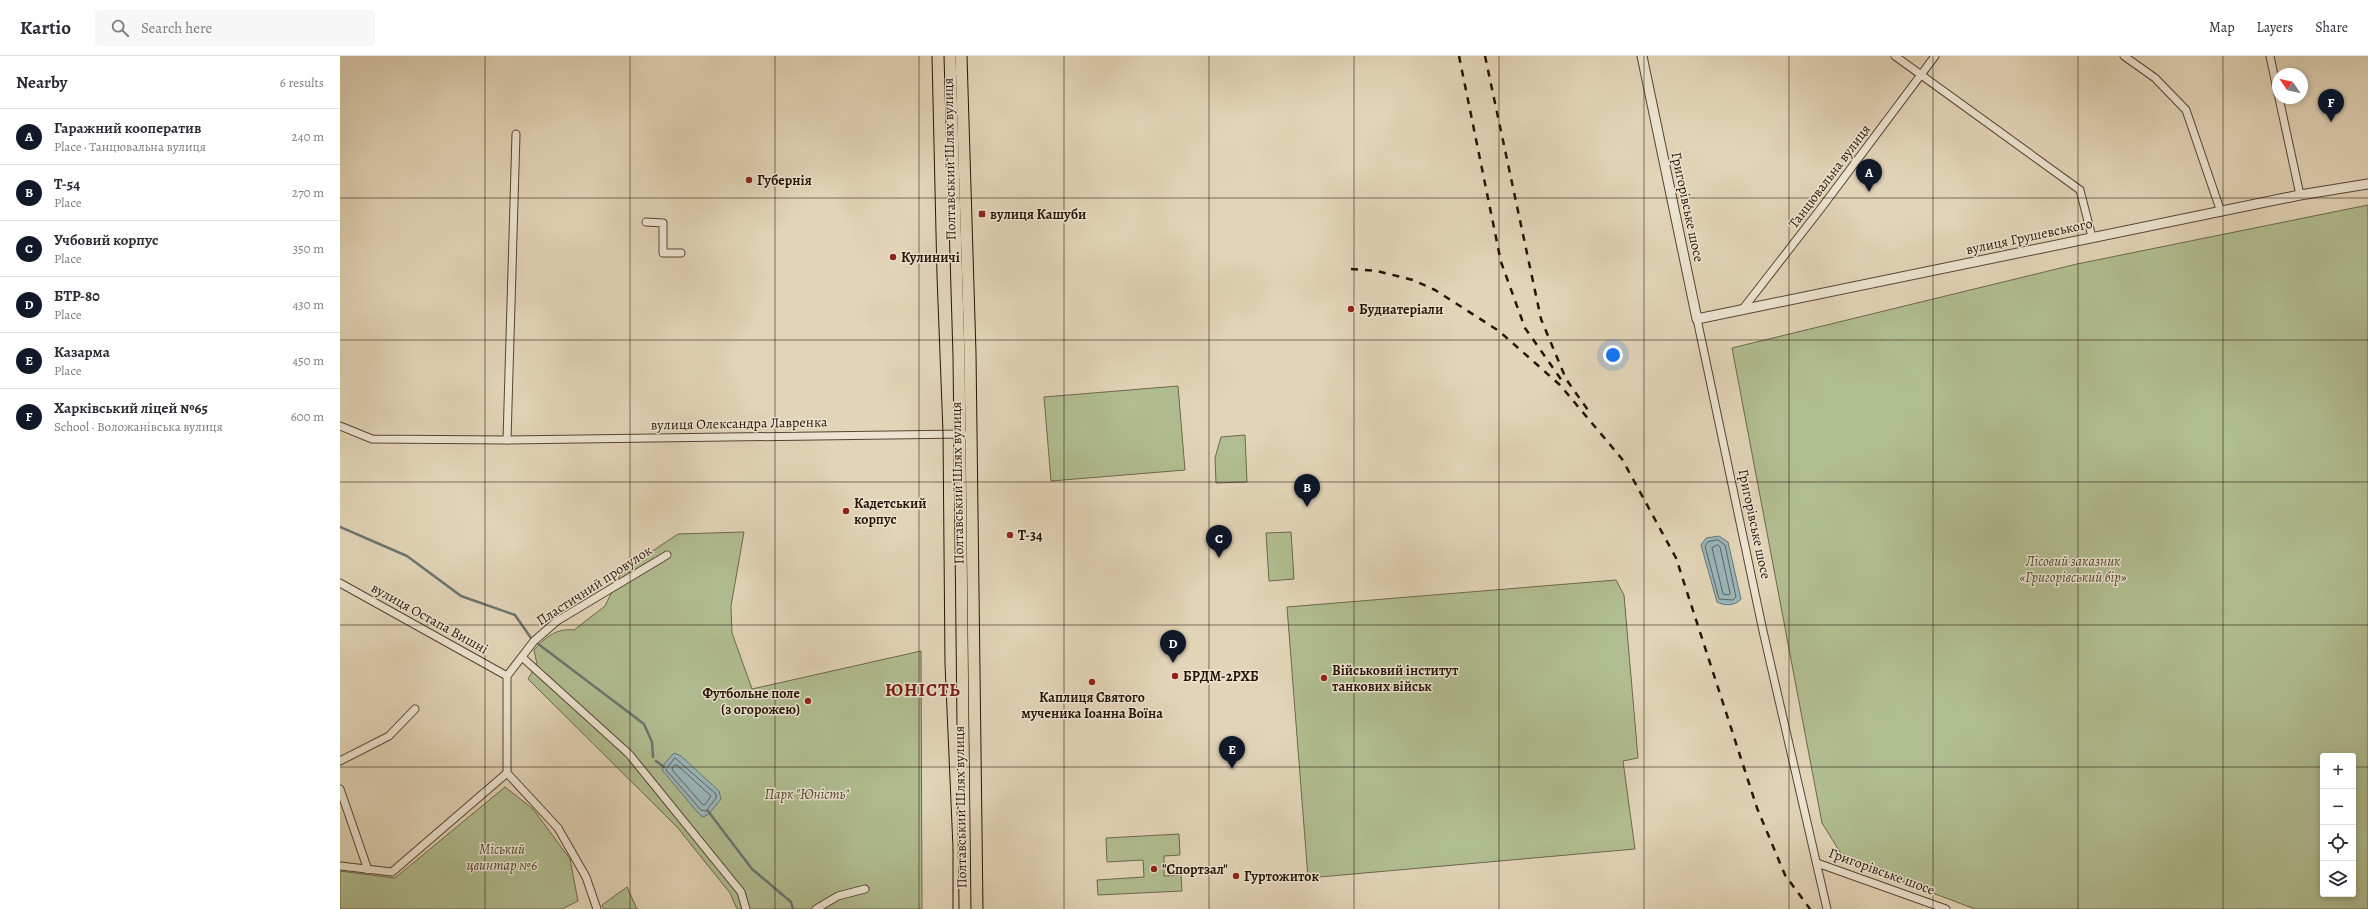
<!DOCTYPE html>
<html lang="en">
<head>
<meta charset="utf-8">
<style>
	:root { --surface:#fff; --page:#f7f7f7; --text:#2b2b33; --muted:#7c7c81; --line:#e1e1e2; --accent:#111827 }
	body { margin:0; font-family:Alegreya,serif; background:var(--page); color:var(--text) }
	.controls { position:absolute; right:12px; bottom:12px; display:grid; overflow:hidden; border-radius:4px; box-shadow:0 2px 6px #0003 }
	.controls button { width:36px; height:36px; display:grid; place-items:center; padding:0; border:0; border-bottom:1px solid var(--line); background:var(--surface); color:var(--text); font:20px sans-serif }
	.compass { position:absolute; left:1932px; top:12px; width:36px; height:36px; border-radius:50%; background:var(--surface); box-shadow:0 2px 6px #0003; rotate:304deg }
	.you { position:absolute; left:1273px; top:299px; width:14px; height:14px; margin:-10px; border:3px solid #fff; border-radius:50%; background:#1a73e8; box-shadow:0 0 0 6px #1a73e833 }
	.badge { display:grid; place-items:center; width:26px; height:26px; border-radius:50%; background:var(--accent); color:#fff; font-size:13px; font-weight:700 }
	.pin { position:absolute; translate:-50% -33px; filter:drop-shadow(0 1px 2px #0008) }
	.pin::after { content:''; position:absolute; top:21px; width:14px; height:12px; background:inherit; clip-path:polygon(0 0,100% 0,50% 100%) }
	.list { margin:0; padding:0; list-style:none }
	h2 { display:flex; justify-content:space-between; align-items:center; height:52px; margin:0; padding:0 16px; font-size:17px }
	h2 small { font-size:13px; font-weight:400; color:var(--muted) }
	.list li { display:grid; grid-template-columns:26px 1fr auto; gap:12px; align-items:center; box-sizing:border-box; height:56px; padding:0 16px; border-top:1px solid var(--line) }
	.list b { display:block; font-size:15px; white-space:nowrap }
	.list p { margin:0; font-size:13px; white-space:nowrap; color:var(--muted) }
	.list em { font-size:13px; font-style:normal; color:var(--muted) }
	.icon { flex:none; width:22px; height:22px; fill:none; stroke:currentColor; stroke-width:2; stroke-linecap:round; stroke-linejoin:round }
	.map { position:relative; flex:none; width:2028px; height:853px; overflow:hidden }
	header { display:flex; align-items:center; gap:24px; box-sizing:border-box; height:56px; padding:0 20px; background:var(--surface); border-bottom:1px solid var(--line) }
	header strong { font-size:19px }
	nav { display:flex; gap:22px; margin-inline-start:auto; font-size:14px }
	.search { width:280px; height:36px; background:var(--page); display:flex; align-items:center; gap:10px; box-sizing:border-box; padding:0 14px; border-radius:4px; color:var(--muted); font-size:15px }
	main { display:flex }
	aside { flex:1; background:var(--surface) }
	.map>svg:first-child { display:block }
	.green { fill:#b0bd90; stroke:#6c684c; fill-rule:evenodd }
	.water { fill:#99b5b9; stroke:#6b7572 }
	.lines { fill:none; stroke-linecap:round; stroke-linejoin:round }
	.shore { stroke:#606460; stroke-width:1 }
	.stream { stroke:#6b7572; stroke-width:2.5 }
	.minor-casing { stroke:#564433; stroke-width:9 }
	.tertiary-casing { stroke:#564433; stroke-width:11 }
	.primary-casing { stroke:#271407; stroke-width:13 }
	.minor { stroke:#ece3d0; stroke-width:7 }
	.tertiary { stroke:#ece3d0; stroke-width:9 }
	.primary { stroke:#e2d4b7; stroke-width:11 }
	.tram { stroke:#271407; stroke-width:1 }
	.rail { stroke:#271407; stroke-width:2.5; stroke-dasharray:7 7; stroke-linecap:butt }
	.grid { fill:none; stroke:#271407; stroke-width:1; stroke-opacity:0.55 }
	.poi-dot { fill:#8f2418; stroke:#ece3d0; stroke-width:1.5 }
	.labels { text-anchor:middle; stroke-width:3; stroke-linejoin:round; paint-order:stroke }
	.street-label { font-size:14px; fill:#271407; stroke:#ece3d0 }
	.poi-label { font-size:14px; font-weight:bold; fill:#271407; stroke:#ece3d0; text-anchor:start }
	.park-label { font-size:14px; font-style:italic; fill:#504730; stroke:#ece3d0 }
	.district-label { font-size:18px; font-weight:bold; letter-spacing:1px; fill:#7a1f14; stroke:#ece3d0 }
</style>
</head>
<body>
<header>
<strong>Kartio</strong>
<div class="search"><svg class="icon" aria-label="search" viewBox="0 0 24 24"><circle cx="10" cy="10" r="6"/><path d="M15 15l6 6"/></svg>Search here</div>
<nav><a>Map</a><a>Layers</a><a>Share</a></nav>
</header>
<main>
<aside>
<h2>Nearby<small>6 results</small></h2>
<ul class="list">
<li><span class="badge">A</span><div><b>Гаражний кооператив</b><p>Place · Танцювальна вулиця</p></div><em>240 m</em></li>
<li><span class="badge">B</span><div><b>Т-54</b><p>Place</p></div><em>270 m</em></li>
<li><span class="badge">C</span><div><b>Учбовий корпус</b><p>Place</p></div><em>350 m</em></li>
<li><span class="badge">D</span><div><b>БТР-80</b><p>Place</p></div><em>430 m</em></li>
<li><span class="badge">E</span><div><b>Казарма</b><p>Place</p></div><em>450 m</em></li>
<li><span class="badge">F</span><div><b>Харківський ліцей №65</b><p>School · Воложанівська вулиця</p></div><em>600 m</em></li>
</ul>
</aside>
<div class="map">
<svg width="2028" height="853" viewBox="0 0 2028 853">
	<rect width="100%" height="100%" fill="#e2d4b7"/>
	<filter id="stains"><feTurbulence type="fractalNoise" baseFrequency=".005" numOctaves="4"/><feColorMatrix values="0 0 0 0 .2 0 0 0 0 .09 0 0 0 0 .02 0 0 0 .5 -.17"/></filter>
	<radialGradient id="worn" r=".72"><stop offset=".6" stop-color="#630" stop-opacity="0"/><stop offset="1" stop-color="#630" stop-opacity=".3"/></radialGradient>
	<!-- green -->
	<g class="green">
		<path d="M 2028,149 L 2028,853 L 1635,853 L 1505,804 L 1482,767 L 1392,292 L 1737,208 ZM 1983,700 L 2013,700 L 2013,838 L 1983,838 Z"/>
		<polygon points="838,330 845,414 711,425 704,341"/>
		<polygon points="905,379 907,426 876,427 875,402 881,381"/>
		<path d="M 404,476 L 391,550 L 392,577 L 412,633 L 581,595 L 582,853 L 397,853 L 390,837 L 337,771 L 188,623 L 197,608 L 194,594 C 206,581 216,572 234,574 L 265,550 L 282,515 L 338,478 Z"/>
		<polygon points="951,476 954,523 929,525 926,477"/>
		<polygon points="1276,524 1284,539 1298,702 1283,705 1295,793 968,822 947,551"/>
		<polygon points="165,731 193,753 230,803 238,845 222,853 0,853 0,815 55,822"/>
		<polygon points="839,778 840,799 824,800 824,820 841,819 842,835 758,839 757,824 804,821 803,804 767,806 766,782"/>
		<polygon points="287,831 297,853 264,853 262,849"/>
	</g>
	<!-- water -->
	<g class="water">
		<path d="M 1379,480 L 1388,486 L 1401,543 C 1396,550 1383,550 1377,546 L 1361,489 L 1366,482 Z"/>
		<polygon points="334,697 341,700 379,735 381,743 369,758 363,761 358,757 322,714 324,708"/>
	</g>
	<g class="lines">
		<!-- shore -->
		<g class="shore">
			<polygon points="1378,484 1385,489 1396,541 1393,544 1379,543 1365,490 1368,486"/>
			<polygon points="1378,489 1380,491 1390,537 1389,539 1383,538 1372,492"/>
			<polygon points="335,702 376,738 376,742 366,755 361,754 326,714"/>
			<polygon points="335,709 337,709 371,740 365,749 362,748 333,715 332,712"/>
		</g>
		<!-- stream -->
		<g class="stream">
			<polyline points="0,471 67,500 121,540 175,559 191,582"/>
			<polyline points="197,587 304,668 312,686 313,701"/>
			<polyline points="316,705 324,711"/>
			<polyline points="368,755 412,813 451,846 453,853"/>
		</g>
		<!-- minor casing -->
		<g class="minor-casing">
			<g id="minor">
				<polyline points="1555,0 1740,134 1752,181"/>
				<polyline points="1784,0 1815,22 1846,54 1881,156"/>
				<polyline points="1930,0 1938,38"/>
				<polyline points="1939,42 1960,139"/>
				<polyline points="306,166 323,167 323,197 341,197"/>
				<polyline points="1402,254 1482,151 1595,0"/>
				<polyline points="1357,263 1423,575 1487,853"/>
				<polyline points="0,370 32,383 167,384 623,378"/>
				<polyline points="167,384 176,78"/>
				<polyline points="0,527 167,620"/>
				<polyline points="183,602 289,698 401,836 406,853"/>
				<polyline points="0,705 49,680 75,653"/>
				<polyline points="0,733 28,814"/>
				<polyline points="1477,807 1606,853"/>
				<polyline points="0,810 52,816 167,717"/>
				<polyline points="257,853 246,821 218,772 167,717 167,620 194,585 217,565 327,499"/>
				<polyline points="476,853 498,840 525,833"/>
			</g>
		</g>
		<!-- tertiary casing -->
		<g class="tertiary-casing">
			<polyline id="tertiary" points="1302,0 1357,263 1960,139 2028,128"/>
		</g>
		<!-- primary casing -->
		<g class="primary-casing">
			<g id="primary">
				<polyline points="610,0 619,300 625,853"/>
				<polyline points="621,0 630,297 637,853"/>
			</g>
		</g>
		<!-- minor -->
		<use href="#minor" class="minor"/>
		<!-- tertiary -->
		<use href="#tertiary" class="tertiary"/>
		<!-- primary -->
		<use href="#primary" class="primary"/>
		<!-- tram -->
		<polyline class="tram" points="592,0 597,220 603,377 605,608 613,792 613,853"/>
		<!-- rail -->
		<g class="rail">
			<polyline points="1119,0 1161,206 1185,272 1225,329"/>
			<polyline points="1145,0 1201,263 1226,323 1250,357"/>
			<polyline points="1011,213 1037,215 1073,224 1095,234 1159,275 1220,329 1282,403 1336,502 1417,752 1445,819 1470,853"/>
		</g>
	</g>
	<!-- grid -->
	<path class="grid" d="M 145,0 L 145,853M 290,0 L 290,853M 435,0 L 435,853M 579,0 L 579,853M 724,0 L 724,853M 869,0 L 869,853M 1014,0 L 1014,853M 1159,0 L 1159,853M 1304,0 L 1304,853M 1449,0 L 1449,853M 1593,0 L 1593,853M 1738,0 L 1738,853M 1883,0 L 1883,853M 0,142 L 2028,142M 0,284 L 2028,284M 0,426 L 2028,426M 0,569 L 2028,569M 0,711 L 1983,711M 2013,711 L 2028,711"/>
	<!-- markers -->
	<g class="poi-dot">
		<circle cx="409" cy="124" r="4"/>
		<rect x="638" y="154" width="8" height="8" rx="2"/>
		<circle cx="553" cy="201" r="4"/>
		<circle cx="1011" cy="253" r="4"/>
		<circle cx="506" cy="455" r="4"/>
		<circle cx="670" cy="479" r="4"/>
		<circle cx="835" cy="620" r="4"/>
		<circle cx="984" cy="622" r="4"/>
		<circle cx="752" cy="626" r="4"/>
		<circle cx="468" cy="645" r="4"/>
		<circle cx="814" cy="813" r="4"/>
		<circle cx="896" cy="820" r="4"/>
	</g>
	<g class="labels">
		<!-- street labels -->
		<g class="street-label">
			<text transform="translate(609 103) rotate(-91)" y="5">Полтавський Шлях вулиця</text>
			<text transform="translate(1489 120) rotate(-53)" y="5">Танцювальна вулиця</text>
			<text transform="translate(1348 151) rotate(78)" y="5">Григорівське шосе</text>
			<text transform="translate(1689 180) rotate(-12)" y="5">вулиця Грушевського</text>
			<text transform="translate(399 367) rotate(-1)" y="5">вулиця Олександра Лавренка</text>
			<text transform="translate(617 427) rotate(-91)" y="5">Полтавський Шлях вулиця</text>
			<text transform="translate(1415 468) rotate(78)" y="5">Григорівське шосе</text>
			<text transform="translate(254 529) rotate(-33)" y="5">Пластичний провулок</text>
			<text transform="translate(90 562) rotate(29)" y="5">вулиця Остапа Вишні</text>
			<text transform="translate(620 751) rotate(-91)" y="5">Полтавський Шлях вулиця</text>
			<text transform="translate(1542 815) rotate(20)" y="5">Григорівське шосе</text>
		</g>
		<!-- poi labels -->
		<g class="poi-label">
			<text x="417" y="129">Губернія</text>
			<text x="650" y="163">вулиця Кашуби</text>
			<text x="561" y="206">Кулиничі</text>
			<text x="1019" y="258">Будиатеріали</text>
			<text x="514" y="452">Кадетський<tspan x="514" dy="16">корпус</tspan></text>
			<text x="678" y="484">T-34</text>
			<text x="992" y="619">Військовий інститут<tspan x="992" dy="16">танкових військ</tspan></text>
			<text x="843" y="625">БРДМ-2РХБ</text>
			<text x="460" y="642" text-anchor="end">Футбольне поле<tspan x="460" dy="16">(з огорожею)</tspan></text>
			<text x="752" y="646" text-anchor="middle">Каплиця Святого<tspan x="752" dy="16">мученика Іоанна Воїна</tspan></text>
			<text x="822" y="818">"Спортзал"</text>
			<text x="904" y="825">Гуртожиток</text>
		</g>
		<!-- park labels -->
		<g class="park-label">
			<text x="1733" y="510">Лісовий заказник<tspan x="1733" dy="16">«Григорівський бір»</tspan></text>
			<text x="467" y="743">Парк "Юність"</text>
			<text x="162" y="798">Міський<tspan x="162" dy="16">цвинтар №6</tspan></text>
		</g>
		<!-- district labels -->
		<g class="district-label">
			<text x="583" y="640">ЮНІСТЬ</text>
		</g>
	</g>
	<rect width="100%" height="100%" filter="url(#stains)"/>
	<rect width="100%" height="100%" fill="url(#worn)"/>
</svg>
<div class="controls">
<button>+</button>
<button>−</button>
<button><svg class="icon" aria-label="locate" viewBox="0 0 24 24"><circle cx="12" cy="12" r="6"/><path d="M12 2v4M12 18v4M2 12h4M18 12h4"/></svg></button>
<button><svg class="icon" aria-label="layers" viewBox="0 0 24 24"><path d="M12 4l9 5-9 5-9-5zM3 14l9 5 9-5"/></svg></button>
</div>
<svg class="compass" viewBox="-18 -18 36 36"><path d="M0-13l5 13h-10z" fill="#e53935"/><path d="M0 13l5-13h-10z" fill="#7c7c81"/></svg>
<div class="you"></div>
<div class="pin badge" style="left:1529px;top:136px">A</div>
<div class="pin badge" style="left:967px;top:451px">B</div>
<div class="pin badge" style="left:879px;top:502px">C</div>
<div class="pin badge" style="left:833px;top:607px">D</div>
<div class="pin badge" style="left:892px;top:713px">E</div>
<div class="pin badge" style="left:1991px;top:66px">F</div>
</div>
</main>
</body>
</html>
